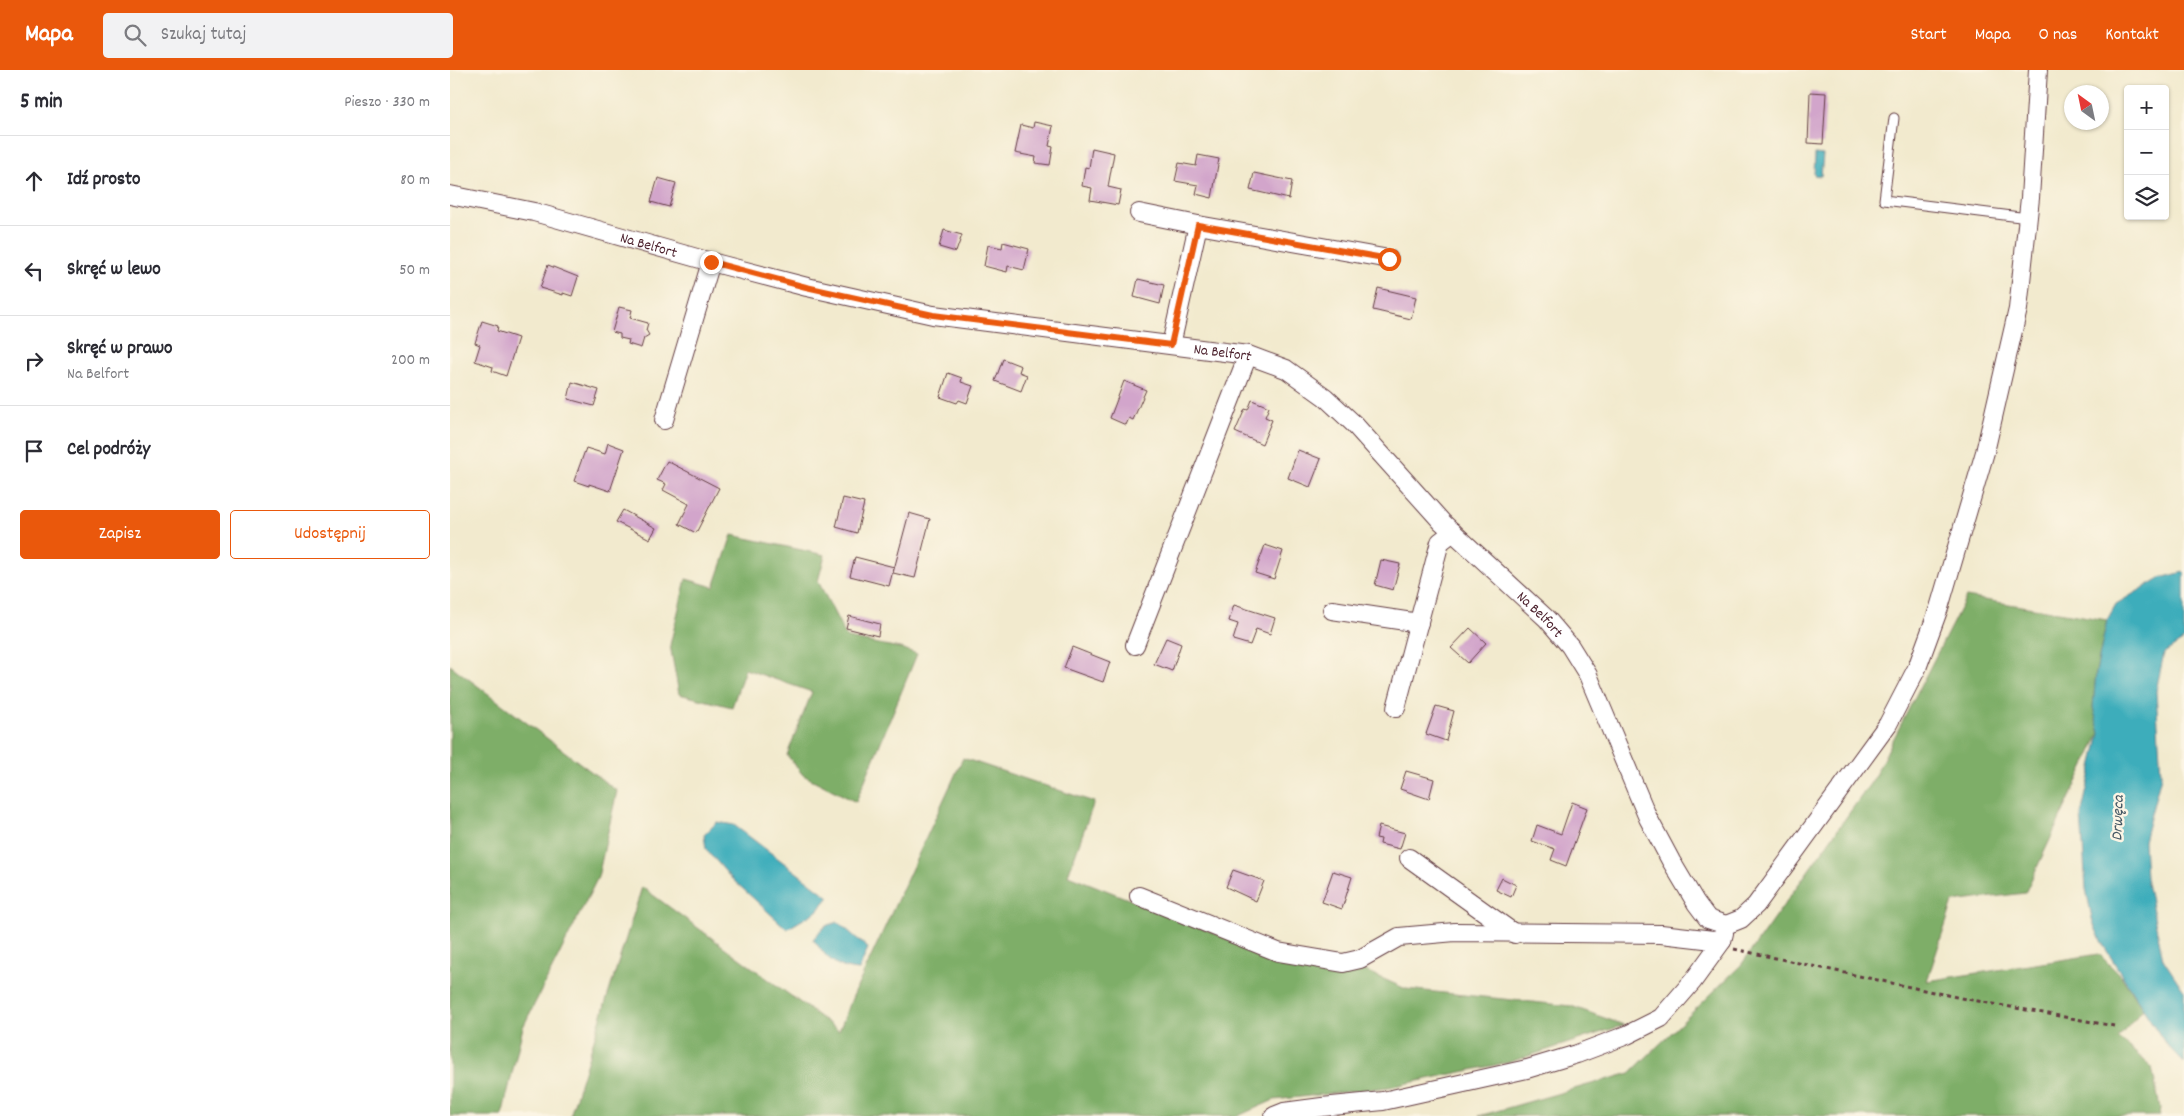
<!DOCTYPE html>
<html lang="pl">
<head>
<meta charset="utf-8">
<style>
	:root { --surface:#fff; --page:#f2f2f3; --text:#2b2b33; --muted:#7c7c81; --line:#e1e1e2; --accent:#ea580c }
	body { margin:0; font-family:Dekko,sans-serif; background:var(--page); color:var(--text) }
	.controls { position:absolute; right:15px; top:15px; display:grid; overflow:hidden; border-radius:5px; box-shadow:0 1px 4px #0004 }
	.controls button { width:45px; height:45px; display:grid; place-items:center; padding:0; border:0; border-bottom:1px solid var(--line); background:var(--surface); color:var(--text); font:25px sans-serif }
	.compass { position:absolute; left:1614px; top:15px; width:45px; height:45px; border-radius:50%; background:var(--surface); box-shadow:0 1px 4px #0004; rotate:327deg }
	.stop { position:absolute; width:15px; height:15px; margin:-11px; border:4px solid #ea580c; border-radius:50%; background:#fff }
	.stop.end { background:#ea580c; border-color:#fff; box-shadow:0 1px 5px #0008 }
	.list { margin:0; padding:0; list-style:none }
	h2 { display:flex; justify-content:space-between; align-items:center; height:65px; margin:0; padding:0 20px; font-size:21px }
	h2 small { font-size:16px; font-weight:400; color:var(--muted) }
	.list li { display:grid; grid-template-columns:32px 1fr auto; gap:15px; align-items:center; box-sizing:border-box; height:90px; padding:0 20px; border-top:1px solid var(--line) }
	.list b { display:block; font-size:19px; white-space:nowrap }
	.list p { margin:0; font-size:16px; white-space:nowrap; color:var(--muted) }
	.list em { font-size:16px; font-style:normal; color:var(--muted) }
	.actions { display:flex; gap:10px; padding:15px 20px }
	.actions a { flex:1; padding:11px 0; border:1px solid var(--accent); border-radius:5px; text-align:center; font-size:18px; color:var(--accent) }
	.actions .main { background:var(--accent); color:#fff }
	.icon { flex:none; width:28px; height:28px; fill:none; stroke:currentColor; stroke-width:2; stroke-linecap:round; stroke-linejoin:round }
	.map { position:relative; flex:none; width:1734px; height:1046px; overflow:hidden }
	header { display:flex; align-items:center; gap:30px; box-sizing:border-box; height:70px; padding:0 25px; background:var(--accent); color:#fff }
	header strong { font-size:24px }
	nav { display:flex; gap:28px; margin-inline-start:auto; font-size:18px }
	.search { width:350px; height:45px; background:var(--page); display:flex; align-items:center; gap:12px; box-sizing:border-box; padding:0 18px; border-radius:5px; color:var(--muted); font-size:19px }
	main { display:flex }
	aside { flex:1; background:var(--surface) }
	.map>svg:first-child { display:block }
	.forest { fill:#7eae68; stroke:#64664a }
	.water { fill:#3eadbb; stroke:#446673 }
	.building { fill:#d2a5cb }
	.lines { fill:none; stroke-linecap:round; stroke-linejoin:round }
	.lane-casing { stroke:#633d43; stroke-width:11 }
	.street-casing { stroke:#633d43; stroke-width:20 }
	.path { stroke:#633d43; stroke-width:3; stroke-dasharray:4 4; stroke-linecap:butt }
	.lane { stroke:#fff; stroke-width:9 }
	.street { stroke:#fff; stroke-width:18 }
	.route { stroke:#ea580c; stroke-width:6 }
	.labels { text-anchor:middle; stroke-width:5; stroke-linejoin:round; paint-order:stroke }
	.street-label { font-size:15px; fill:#4a1f2b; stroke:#fcf5e5 }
	.water-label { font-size:16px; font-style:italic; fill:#455865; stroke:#fcf5e5 }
</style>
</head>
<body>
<header>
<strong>Mapa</strong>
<div class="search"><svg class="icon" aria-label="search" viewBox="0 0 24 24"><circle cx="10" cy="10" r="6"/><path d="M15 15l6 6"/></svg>Szukaj tutaj</div>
<nav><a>Start</a><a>Mapa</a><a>O nas</a><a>Kontakt</a></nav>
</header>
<main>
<aside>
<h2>5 min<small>Pieszo · 330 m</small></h2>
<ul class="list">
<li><svg class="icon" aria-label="ahead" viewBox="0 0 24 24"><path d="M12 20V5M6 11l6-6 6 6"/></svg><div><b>Idź prosto</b></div><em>80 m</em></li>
<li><svg class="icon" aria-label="left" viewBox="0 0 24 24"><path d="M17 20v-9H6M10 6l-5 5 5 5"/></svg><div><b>Skręć w lewo</b></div><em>50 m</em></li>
<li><svg class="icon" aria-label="right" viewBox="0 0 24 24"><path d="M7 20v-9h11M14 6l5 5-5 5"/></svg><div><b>Skręć w prawo</b><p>Na Belfort</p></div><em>200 m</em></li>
<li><svg class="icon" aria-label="arrive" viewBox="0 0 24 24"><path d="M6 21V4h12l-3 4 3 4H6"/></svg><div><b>Cel podróży</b></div></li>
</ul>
<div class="actions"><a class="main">Zapisz</a><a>Udostępnij</a></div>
</aside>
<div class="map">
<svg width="1734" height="1046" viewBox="0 0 1734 1046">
	<rect width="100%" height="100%" fill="#fcf5e5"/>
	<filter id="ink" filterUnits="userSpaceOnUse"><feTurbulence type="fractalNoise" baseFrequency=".02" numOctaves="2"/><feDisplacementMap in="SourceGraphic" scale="10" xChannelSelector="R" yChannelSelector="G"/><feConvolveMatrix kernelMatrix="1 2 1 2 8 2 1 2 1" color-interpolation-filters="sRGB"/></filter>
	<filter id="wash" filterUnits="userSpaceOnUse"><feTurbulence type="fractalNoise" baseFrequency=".0096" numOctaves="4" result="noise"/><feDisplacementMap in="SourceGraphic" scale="20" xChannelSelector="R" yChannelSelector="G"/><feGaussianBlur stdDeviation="1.12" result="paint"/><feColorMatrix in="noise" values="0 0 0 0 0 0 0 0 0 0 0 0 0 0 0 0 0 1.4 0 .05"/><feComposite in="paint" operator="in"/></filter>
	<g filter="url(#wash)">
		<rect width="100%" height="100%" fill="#f2eace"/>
		<!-- forest -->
		<g class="forest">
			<polygon points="282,465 375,485 368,511 397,568 450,578 467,584 406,732 353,705 337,685 362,622 295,599 282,637 229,624 220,575 236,509 264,517"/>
			<polygon points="1516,527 1657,550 1646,602 1643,638 1650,663 1575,823 1503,832 1477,911 1649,884 1671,906 1693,939 1668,968 1702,997 1710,1038 1709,1046 1029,1046 1180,1003 1291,895 1422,711"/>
			<polygon points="0,595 167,721 148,807 73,957 52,1046 0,1046"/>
			<polygon points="513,688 644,732 618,805 827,888 909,898 956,919 1121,936 1174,955 1060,992 939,1017 824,1030 788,1046 120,1046 192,817 389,961 403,926"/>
		</g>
		<!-- water -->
		<g class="water">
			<polygon points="1365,84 1373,85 1371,106 1364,105"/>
			<polygon points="1734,502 1734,570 1714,583 1706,621 1711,706 1694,771 1696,808 1713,889 1734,921 1734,993 1715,973 1693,939 1652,873 1643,853 1636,819 1631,745 1650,663 1643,638 1646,602 1657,550 1666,534 1710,508"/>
			<polygon points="267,752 284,755 379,827 367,841 337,859 281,808 256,779 254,765"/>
			<path d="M 388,852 L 418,878 L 409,900 C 385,899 376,887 363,869 L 375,856 Z"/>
		</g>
		<g id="blocks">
			<!-- building -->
			<g class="building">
				<polygon points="1360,22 1376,23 1373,74 1358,73"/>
				<polygon points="584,52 603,56 599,76 603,77 600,95 585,93 586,87 565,83 571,55 583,58"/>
				<polygon points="642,78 664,83 658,117 671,120 668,135 640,130 642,118 632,116 635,97 639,98"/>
				<polygon points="748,85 769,89 762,128 746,124 748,115 725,111 729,93 746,96"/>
				<polygon points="804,103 842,111 839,129 800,120"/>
				<polygon points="208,108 226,113 219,137 201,132"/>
				<polygon points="494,160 512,165 506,182 489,177"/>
				<polygon points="553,172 579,179 574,200 558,196 557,202 534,196 538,175 552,178"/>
				<polygon points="98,195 128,207 122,226 113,223 113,225 90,218"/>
				<polygon points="688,209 714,215 710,234 684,227"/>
				<polygon points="928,218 966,227 961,249 923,240"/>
				<polygon points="169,237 182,240 180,248 198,253 196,260 199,265 194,268 191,278 178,274 179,270 170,268 170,264 162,262"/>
				<polygon points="32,251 48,256 47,261 68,268 56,306 42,301 43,297 25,291 30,275 25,273"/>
				<polygon points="553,289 571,296 569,302 577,305 571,321 545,311"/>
				<polygon points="498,303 512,308 511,312 523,316 517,333 509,330 507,333 490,327"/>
				<polygon points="674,311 696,320 683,350 679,348 676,355 660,348"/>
				<polygon points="122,312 149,320 144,336 118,329"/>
				<polygon points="802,330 819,337 815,347 822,350 812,374 785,362 795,339 798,340"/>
				<polygon points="158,373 174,379 160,421 139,414 139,416 124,411 136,378 155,384"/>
				<polygon points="848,380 871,389 860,417 838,408"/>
				<polygon points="217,391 269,418 246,463 229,454 239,434 213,420 216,414 207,410"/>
				<polygon points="393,428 414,433 407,463 386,457"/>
				<polygon points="173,440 206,458 200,469 166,452"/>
				<polygon points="459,443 480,449 465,508 443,503"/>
				<polygon points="815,475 833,481 824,509 805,503"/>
				<polygon points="405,487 444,497 439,516 400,506"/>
				<polygon points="931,490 950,494 943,520 925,515"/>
				<polygon points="784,535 825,548 820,564 806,559 800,575 783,570 788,554 779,551"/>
				<polygon points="399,546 430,554 428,566 396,558"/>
				<polygon points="1020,558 1036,573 1018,593 1001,578"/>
				<polygon points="716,568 731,574 722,601 704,594"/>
				<polygon points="622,577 660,592 653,612 614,598"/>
				<polygon points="986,636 1004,641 996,671 976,664"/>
				<polygon points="956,701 984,709 979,729 950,719"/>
				<polygon points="1122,732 1137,738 1116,796 1101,790 1105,779 1082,771 1087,755 1111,764"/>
				<polygon points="929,756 955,763 950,779 930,774 931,769 926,768"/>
				<polygon points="783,800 814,811 806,831 776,817"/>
				<polygon points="883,801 902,807 892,839 872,832"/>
				<polygon points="1052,808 1066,815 1061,827 1046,820"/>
			</g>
		</g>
	</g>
	<g filter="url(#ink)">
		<use href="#blocks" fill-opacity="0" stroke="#633d43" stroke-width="1"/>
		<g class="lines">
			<!-- lane casing -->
			<g class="lane-casing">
				<polyline id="lane" points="1444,48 1434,130 1578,148"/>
			</g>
			<!-- street casing -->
			<g class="street-casing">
				<g id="street">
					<path id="s1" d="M 0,125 L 84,142 L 261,192 L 357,217 L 483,245 L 798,285 L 836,299 L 875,327 L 904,354 L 992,452 L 1097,549 L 1120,576 L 1138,605 L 1198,748 L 1221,791 L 1246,833 L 1258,849 L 1276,855"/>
					<polyline points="689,143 748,155"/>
					<polyline points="721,275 748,155 939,189"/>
					<polyline points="214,350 261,192"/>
					<polyline points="882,540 969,553"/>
					<polyline points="685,575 798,285"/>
					<polyline points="946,638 990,472 1003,462"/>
					<polyline points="959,788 1065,864"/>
					<polyline points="689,826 828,882 893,893 910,889 949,867 1005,862 1211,864 1272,871"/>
					<polyline points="1276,855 1291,849 1306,835 1438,654 1467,598 1489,538 1535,382 1568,239 1580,128 1588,0"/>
					<polyline points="824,1046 834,1042 872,1037 933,1031 1077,999 1127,984 1177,965 1211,948 1243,911 1272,871 1274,863"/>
				</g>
			</g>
			<!-- path -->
			<polyline class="path" points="1284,879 1511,928 1664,956"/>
			<!-- lane -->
			<use href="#lane" class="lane"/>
			<!-- street -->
			<use href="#street" class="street"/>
		</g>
	</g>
	<g class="lines" filter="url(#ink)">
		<!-- route -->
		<polyline class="route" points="261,192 356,217 483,245 721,275 748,155 939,189"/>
	</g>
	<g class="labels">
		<!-- street labels -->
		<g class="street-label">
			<text dy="5" stroke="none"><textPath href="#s1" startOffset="205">Na Belfort</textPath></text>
			<text dy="5" stroke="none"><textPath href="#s1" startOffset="790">Na Belfort</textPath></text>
			<text dy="5" stroke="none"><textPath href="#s1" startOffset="1210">Na Belfort</textPath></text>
		</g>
		<!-- water labels -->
		<g class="water-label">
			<text transform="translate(1666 748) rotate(-88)" y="6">Drwęca</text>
		</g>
	</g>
</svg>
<div class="controls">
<button>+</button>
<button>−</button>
<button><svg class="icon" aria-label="layers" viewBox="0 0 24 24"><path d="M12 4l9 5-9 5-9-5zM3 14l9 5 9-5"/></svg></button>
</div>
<svg class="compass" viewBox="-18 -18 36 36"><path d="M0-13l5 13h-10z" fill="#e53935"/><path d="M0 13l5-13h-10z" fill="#7c7c81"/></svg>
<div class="stop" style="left:939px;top:189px"></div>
<div class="stop end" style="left:261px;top:192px"></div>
</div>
</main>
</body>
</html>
